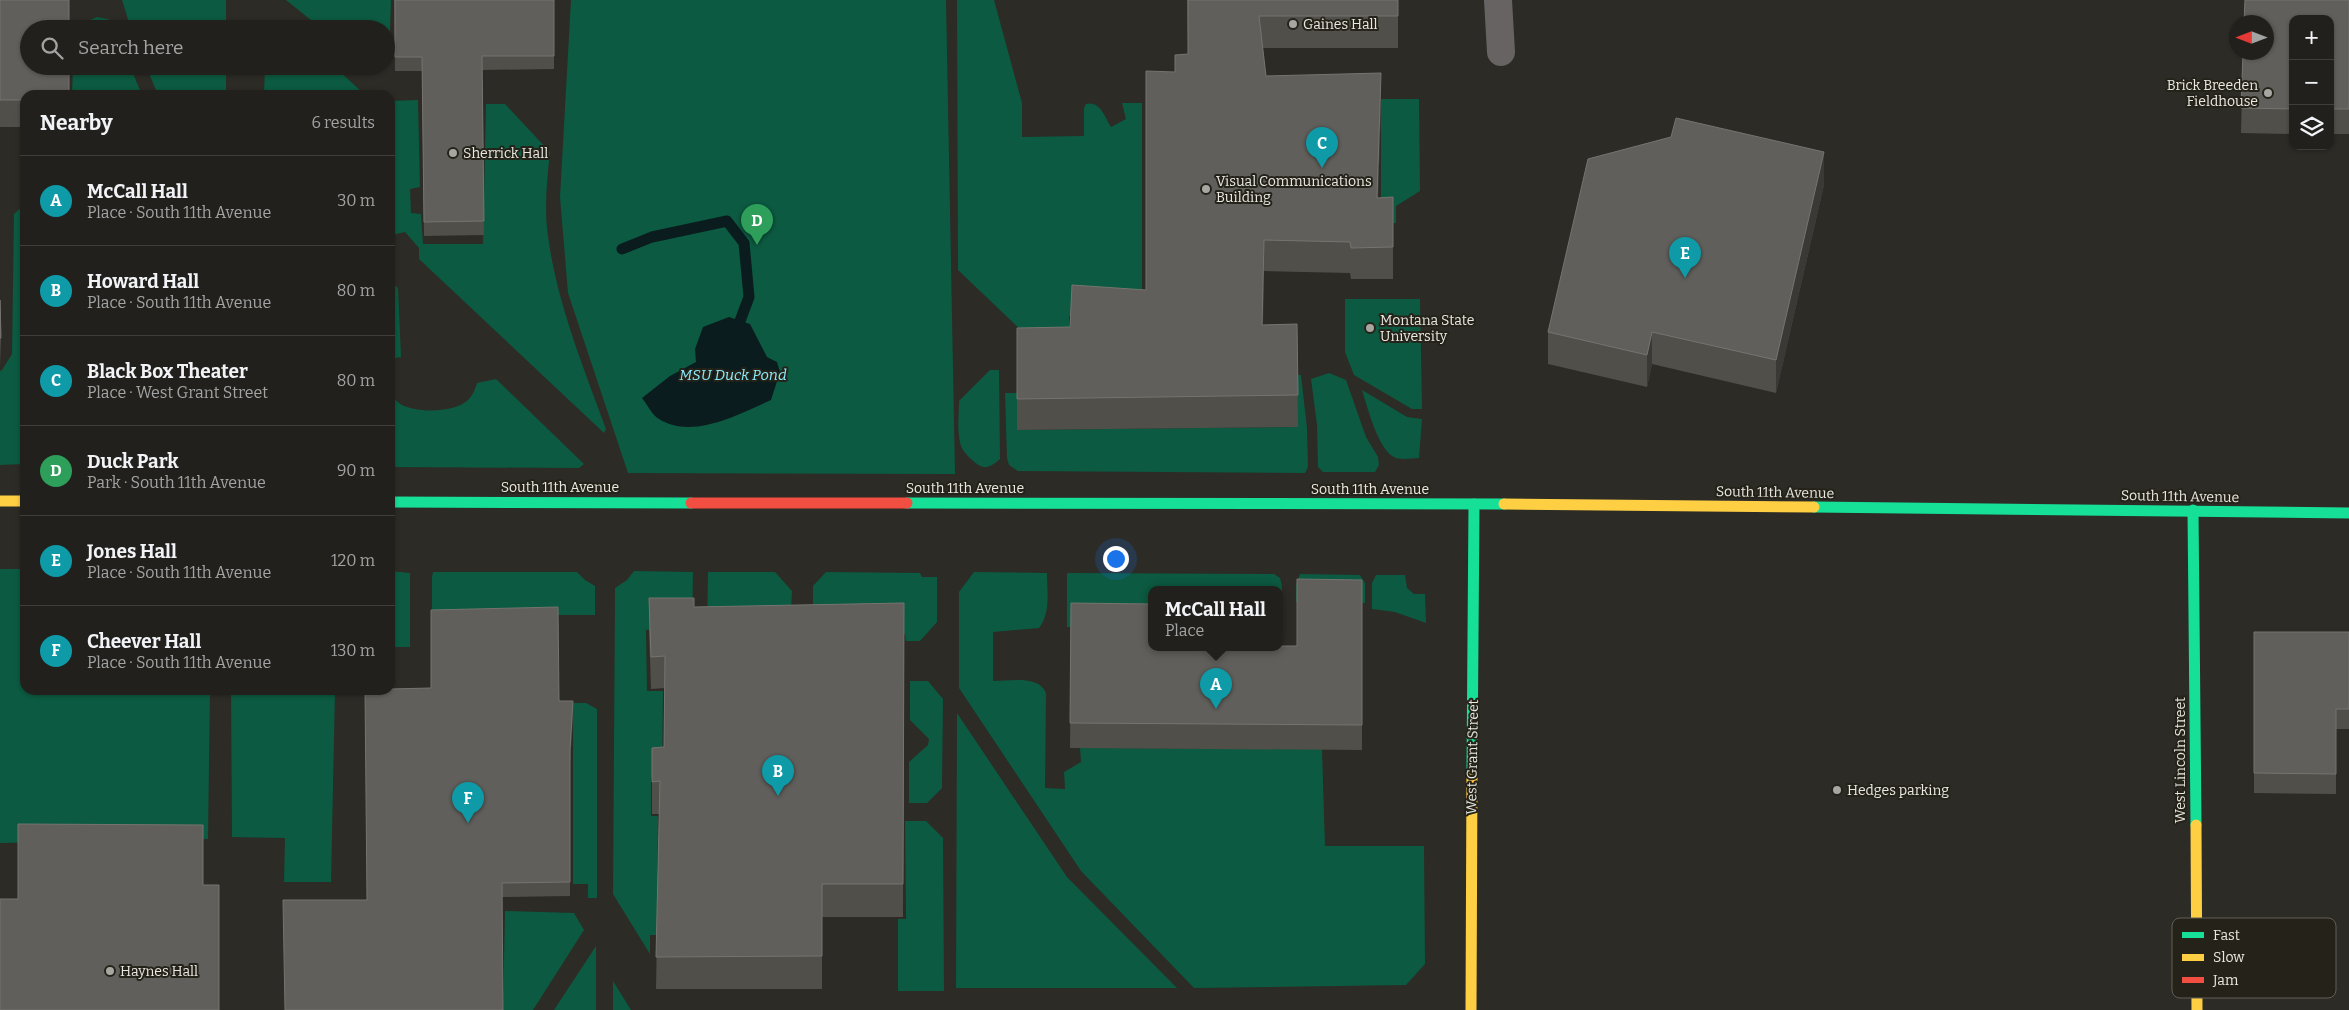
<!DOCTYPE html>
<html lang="en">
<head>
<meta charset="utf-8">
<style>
	:root { --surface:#21201c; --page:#292825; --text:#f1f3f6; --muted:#a2a3a3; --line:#3e3e3b; --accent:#a7a6a0 }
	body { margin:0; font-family:Bitter,serif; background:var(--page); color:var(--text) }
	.controls { position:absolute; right:15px; top:15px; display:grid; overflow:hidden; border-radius:10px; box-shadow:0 1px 4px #0004 }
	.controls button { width:45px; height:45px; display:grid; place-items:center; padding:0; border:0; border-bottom:1px solid var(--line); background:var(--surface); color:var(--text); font:25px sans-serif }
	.compass { position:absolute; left:2229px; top:15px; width:45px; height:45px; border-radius:50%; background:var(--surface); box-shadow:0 1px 4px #0004; rotate:270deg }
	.you { position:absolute; left:1115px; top:558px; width:18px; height:18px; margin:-12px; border:4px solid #fff; border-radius:50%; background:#1a73e8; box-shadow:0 0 0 8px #1a73e833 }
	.badge { display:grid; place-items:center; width:32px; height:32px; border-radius:50%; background:var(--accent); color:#fff; font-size:16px; font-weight:700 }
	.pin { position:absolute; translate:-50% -41px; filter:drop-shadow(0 1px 2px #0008) }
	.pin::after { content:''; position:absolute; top:26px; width:18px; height:15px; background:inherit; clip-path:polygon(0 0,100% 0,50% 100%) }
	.popup { position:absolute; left:1148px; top:586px; width:135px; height:65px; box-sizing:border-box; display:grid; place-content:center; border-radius:10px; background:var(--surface); filter:drop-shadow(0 1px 4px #0005); font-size:16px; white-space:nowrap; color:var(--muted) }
	.popup b { font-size:19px; color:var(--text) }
	.popup::after { content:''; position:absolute; left:50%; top:100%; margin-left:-10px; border:10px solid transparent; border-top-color:var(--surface) }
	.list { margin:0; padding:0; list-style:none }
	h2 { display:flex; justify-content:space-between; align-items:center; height:65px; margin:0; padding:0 20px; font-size:21px }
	h2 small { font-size:16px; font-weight:400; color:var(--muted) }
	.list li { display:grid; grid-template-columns:32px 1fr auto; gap:15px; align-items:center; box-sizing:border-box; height:90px; padding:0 20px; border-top:1px solid var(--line) }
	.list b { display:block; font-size:19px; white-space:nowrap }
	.list p { margin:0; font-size:16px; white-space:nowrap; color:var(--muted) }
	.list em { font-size:16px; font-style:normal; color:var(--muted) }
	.icon { flex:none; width:28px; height:28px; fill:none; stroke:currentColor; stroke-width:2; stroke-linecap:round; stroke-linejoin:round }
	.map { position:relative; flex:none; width:2349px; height:1010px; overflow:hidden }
	.search { position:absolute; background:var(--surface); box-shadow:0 1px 4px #0004; left:20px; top:20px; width:375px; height:55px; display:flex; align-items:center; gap:12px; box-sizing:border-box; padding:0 18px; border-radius:28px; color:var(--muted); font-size:19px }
	.panel { position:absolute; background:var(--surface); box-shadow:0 1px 4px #0004; left:20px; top:90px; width:375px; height:605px; border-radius:15px }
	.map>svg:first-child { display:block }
	.green { fill:#0c5a41 }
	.water { fill:#0b1c1e }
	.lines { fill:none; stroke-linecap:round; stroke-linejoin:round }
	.stream { stroke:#0b1c1e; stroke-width:11 }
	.street { stroke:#666362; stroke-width:28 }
	.fast { stroke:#16e098; stroke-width:11 }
	.slow { stroke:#ffcf43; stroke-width:11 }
	.jam { stroke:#f24e42; stroke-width:11 }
	.wall { fill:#504f4a }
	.shaded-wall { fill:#3a3935 }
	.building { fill:#605f5b; stroke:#767470 }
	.poi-dot { fill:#a7a6a0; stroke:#252319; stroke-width:2 }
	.labels { text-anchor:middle; stroke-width:4; stroke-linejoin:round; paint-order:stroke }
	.poi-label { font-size:14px; fill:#e9e8e1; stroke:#252319; text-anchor:start }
	.street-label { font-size:14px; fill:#e9e8e1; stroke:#252319 }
	.water-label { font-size:15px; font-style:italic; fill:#8aeafa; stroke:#252319 }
	.key { fill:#252319; stroke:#605e55; stroke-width:1 }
	.key-label { font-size:14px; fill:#e9e8e1 }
</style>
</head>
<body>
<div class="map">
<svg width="2349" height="1010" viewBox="0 0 2349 1010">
	<rect width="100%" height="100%" fill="#2c2b26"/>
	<!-- green -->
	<g class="green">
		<polygon points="122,0 226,0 226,29 131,29"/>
		<polygon points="286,0 391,0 389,61 386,61 386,29 322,29"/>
		<polygon points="571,0 946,0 955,474 628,473 568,293 560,197"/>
		<path d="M 957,0 L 994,0 L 1022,103 L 1022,137 L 1084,136 L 1084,108 L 1086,104 C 1100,100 1105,117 1111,127 L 1126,119 L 1122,103 L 1142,103 L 1142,304 L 1091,316 L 1069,316 L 1069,335 L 1026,335 L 958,270 Z"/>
		<polygon points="97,17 108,19 115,29 74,29 74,23 88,21"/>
		<polygon points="73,66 130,66 142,95 72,95"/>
		<polygon points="146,66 226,66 226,95 158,95"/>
		<polygon points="265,66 334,66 365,95 264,95"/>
		<polygon points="1381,99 1419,99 1420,191 1396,206 1396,223 1381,223"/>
		<path d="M 418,100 L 420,187 L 410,189 L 411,213 L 421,214 L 423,244 L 483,244 L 486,104 L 505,104 L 550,152 C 547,180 544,208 548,236 C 557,303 583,366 606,429 L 604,433 L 419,259 L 419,248 L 405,232 L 392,235 L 390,233 L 390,101 Z"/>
		<polygon points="25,204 25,464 0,465 0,371 2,370 12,354 14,214"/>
		<polygon points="390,281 398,288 401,357 390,359"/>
		<polygon points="1345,299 1420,299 1422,409 1412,409 1354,375 1345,352"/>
		<path d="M 990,370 L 999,370 L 1000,459 C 986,471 982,469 970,458 C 965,453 961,449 960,442 C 957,429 959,414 959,401 Z"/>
		<polygon points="1329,373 1346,380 1366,437 1378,457 1379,465 1375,472 1323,472 1318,467 1317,425 1311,379"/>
		<polygon points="1297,375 1301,375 1307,428 1308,467 1305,473 1018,471 1009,465 1007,458 1005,393 1017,393 1017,430 1297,427"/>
		<path d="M 496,379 L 584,464 L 579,468 L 390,467 L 390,395 C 394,398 398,403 402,405 C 418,413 454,413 468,400 C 473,395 475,389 477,383 Z"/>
		<path d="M 1362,390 L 1407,417 L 1422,419 L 1419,458 C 1413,458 1403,460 1396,458 C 1379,453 1367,406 1362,390 Z"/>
		<polygon points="0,569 25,569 25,690 210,690 208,839 0,843"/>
		<polygon points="390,571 410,573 410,647 390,647"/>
		<polygon points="634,571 693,572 692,628 646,630 647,691 663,691 662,777 651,778 651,816 658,816 657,935 650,935 650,954 613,894 615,594 615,588 627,580"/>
		<polygon points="433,572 577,572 585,580 595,586 595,615 432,615 432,577"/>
		<polygon points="708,572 775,572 792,591 790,633 707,635"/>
		<polygon points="826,572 920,573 922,577 937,577 937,622 920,641 906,641 905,634 813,634 813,586"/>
		<path d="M 974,572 L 1047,573 C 1047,591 1051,613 1039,628 L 993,632 L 993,681 C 1010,681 1039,675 1046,693 L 1045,788 L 1065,789 L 1064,772 L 1081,762 L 1080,748 L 1322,749 L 1325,846 L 1424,846 L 1425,964 L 1406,985 L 1194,988 L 1081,871 L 959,688 L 959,592 Z"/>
		<polygon points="1067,573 1274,574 1280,578 1282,586 1281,665 1280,590 1152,590 1152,627 1067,627"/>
		<polygon points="1300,574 1360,575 1365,583 1365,603 1296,602 1296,585"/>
		<polygon points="1376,575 1405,575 1407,588 1414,594 1425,594 1426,623 1395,612 1372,609 1372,583"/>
		<polygon points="910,681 928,681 943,699 942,788 927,803 909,803 909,762 928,745 929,739 910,720"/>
		<polygon points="231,690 335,690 331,882 284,882 285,838 232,837"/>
		<polygon points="573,703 586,703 597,709 597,898 588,898 588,884 573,884"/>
		<polygon points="957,713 1067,877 1177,988 956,988"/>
		<polygon points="905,821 926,821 943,838 944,991 898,991 898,919 906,919"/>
		<polygon points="505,911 574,913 584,930 533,1010 503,1010"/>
		<polygon points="596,946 596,1010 554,1010"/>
		<polygon points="613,981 631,1010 613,1010"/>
	</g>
	<!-- water -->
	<path class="water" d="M 729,317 L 750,324 L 767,357 L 777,362 L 780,372 L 771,400 C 739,414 692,440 659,419 C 652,415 647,404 642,398 L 670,376 L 696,362 L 695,349 L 703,327 Z"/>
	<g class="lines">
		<!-- stream -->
		<polyline class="stream" points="622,249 652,237 727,221 744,243 749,297 740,321"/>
		<!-- street -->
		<polyline class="street" points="1498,0 1501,52"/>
		<!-- fast -->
		<g class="fast">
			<polyline points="390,502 691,503"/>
			<polyline points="907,503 1504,504"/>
			<polyline points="1814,507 2349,513"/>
			<polyline points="2193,510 2196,825"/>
			<polyline points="1472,771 1474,504"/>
		</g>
		<!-- slow -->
		<g class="slow">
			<polyline points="0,501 25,501"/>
			<polyline points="1504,504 1814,507"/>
			<polyline points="2196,825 2197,1010"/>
			<polyline points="1471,1010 1472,771"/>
		</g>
		<!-- jam -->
		<polyline class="jam" points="691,503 907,503"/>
	</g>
	<!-- wall -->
	<g class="wall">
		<polygon points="0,0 25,95 25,127 0,127"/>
		<polygon points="394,0 554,0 554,69 482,70 484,235 424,236 422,71 395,71"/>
		<polygon points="1187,0 1398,0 1398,48 1262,48 1266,76 1381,104 1378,198 1393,197 1393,279 1351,279 1350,273 1264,271 1263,325 1297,324 1298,427 1017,430 1017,328 1070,327 1146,290 1188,54"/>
		<polygon points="2245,0 2349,0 2349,134 2330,134 2330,19 2293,19 2293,134 2241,133 2243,52 2266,52 2266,22 2244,22"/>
		<polygon points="1824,185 1776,393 1652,364 1647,387 1548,364 1548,332"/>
		<polygon points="0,300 1,338 0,366"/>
		<polygon points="1362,580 1362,750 1070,748 1071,603 1152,648 1297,646"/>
		<polygon points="649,598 694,607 904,603 903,917 822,917 822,989 656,989 659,814 652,814 652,748 664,747 665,688 651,689 649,630"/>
		<polygon points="2254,632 2349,632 2349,729 2336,729 2336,794 2254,793"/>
		<polygon points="559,701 573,715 570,764 570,896 502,897 366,900"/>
	</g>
	<!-- shaded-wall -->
	<g class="shaded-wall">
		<polygon points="1381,73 1381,104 1377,229 1377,198"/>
		<polygon points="1824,152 1824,185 1776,393 1776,360"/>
		<polygon points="1264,240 1264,271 1262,357 1262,325"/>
		<polygon points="1652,332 1652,364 1647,387 1647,355"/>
		<polygon points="573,701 573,715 570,764 570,750"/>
	</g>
	<!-- building -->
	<g class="building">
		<polygon points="0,0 69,0 69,29 29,29 29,66 69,66 69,95 25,95 25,100 0,100"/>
		<polygon points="395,0 554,0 554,56 482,56 484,221 424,222 422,57 395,57"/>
		<polygon points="1188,0 1398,0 1398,16 1259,16 1266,76 1381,73 1377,198 1393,197 1393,247 1351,248 1350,242 1264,240 1262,325 1297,324 1298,395 1017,399 1017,328 1070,327 1072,285 1146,290 1146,71 1175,72 1175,55 1188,54"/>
		<polygon points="2245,0 2349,0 2349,109 2330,109 2330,19 2293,19 2293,109 2241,108 2243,52 2266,52 2266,22 2244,22"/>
		<polygon points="1676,118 1824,152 1776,360 1652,332 1647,355 1548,332 1588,159 1671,137"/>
		<polygon points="0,300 1,338 0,338"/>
		<polygon points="1297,579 1362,580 1362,725 1070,723 1071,603 1152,604 1152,648 1280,648 1280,646 1297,646"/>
		<polygon points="649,598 694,598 694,607 904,603 903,884 822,884 822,956 656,957 660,781 652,782 652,748 664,747 665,656 651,657"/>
		<polygon points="558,607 559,701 573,701 570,750 570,882 502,883 503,1010 285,1010 283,900 367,900 365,690 390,690 390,689 431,688 431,610"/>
		<polygon points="2254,632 2349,632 2349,709 2336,709 2336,774 2254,773"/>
		<polygon points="18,824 203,825 203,885 219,885 219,1010 0,1010 0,899 18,899"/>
	</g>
	<!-- markers -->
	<g class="poi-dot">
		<circle cx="1293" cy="24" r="5"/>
		<circle cx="2268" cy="93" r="5"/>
		<circle cx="453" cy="153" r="5"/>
		<circle cx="1206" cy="189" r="5"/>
		<circle cx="1370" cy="328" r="5"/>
		<circle cx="1837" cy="790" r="5"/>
		<circle cx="110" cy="971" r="5"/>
	</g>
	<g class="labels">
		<!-- poi labels -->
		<g class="poi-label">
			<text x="1303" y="29">Gaines Hall</text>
			<text x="2258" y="90" text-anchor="end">Brick Breeden<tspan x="2258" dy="16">Fieldhouse</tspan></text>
			<text x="463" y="158">Sherrick Hall</text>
			<text x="1216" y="186">Visual Communications<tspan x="1216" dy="16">Building</tspan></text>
			<text x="1380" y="325">Montana State<tspan x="1380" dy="16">University</tspan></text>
			<text x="1847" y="795">Hedges parking</text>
			<text x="120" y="976">Haynes Hall</text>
		</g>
		<!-- street labels -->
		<g class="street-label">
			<text x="560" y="492">South 11th Avenue</text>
			<text x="965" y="493">South 11th Avenue</text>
			<text x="1370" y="494">South 11th Avenue</text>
			<text transform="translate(1775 492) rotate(1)" y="5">South 11th Avenue</text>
			<text transform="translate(2180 496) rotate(1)" y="5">South 11th Avenue</text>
			<text transform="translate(1472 757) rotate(-89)" y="5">West Grant Street</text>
			<text transform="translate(2180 760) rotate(-90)" y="5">West Lincoln Street</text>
		</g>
		<!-- water labels -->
		<g class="water-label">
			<text x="733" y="380">MSU Duck Pond</text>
		</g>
	</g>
	<!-- legend -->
	<rect x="2172" y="918" width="164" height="80" rx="8" class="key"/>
	<rect x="2182" y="932" width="22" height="6" fill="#16e098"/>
	<rect x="2182" y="954" width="22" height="7" fill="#ffcf43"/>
	<rect x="2182" y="977" width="22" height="6" fill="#f24e42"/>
	<g class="key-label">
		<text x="2213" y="940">Fast</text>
		<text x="2213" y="962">Slow</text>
		<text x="2213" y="985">Jam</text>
	</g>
</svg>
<div class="controls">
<button>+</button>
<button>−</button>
<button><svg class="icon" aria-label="layers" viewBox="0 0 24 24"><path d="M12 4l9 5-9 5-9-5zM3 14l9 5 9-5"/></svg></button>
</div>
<svg class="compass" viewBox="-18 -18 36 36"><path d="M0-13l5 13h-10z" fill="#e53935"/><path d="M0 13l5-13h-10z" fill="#a2a3a3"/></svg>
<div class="you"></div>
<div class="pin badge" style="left:1216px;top:709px;background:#0f9aa8">A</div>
<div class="popup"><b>McCall Hall</b>Place</div>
<div class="pin badge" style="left:778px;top:796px;background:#0f9aa8">B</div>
<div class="pin badge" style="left:1322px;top:168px;background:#0f9aa8">C</div>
<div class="pin badge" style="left:757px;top:245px;background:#2e9e5b">D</div>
<div class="pin badge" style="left:1685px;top:278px;background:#0f9aa8">E</div>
<div class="pin badge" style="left:468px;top:823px;background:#0f9aa8">F</div>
<div class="search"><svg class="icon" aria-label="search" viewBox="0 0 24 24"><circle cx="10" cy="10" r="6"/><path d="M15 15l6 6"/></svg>Search here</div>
<section class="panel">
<h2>Nearby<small>6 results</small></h2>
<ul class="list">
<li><span class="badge" style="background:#0f9aa8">A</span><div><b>McCall Hall</b><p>Place · South 11th Avenue</p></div><em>30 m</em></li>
<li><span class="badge" style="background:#0f9aa8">B</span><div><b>Howard Hall</b><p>Place · South 11th Avenue</p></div><em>80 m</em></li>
<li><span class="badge" style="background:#0f9aa8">C</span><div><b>Black Box Theater</b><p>Place · West Grant Street</p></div><em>80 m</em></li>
<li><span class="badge" style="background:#2e9e5b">D</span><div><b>Duck Park</b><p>Park · South 11th Avenue</p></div><em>90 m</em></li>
<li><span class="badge" style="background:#0f9aa8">E</span><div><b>Jones Hall</b><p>Place · South 11th Avenue</p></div><em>120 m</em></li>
<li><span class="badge" style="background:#0f9aa8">F</span><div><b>Cheever Hall</b><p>Place · South 11th Avenue</p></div><em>130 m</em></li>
</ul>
</section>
</div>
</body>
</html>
